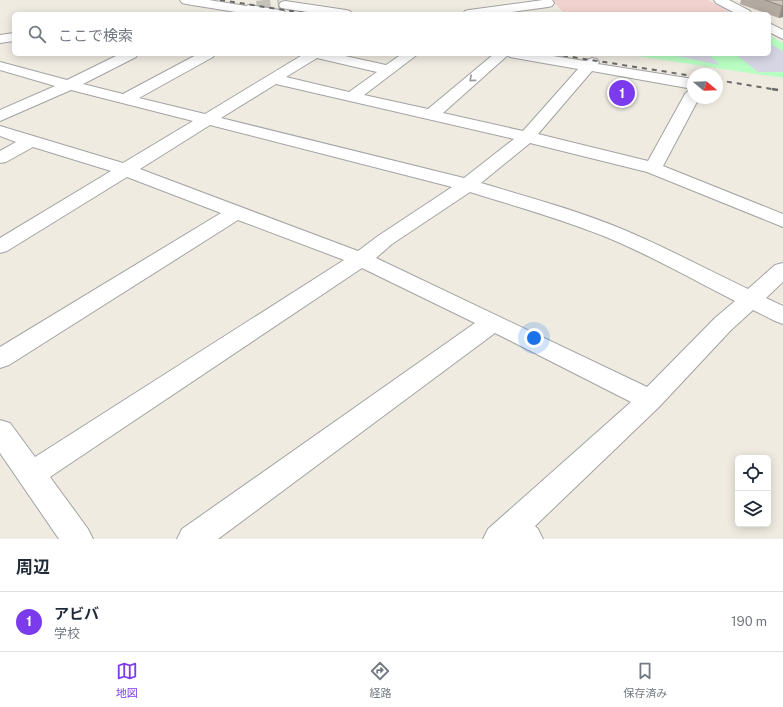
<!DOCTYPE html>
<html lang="ja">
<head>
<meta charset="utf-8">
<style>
	:root { --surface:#fff; --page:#f2f2f3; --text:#1f2937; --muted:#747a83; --line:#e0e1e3; --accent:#7c3aed }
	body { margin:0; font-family:"Public Sans","Noto Sans JP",sans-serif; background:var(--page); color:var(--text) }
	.controls { position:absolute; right:12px; bottom:12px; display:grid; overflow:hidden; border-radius:6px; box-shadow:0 2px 10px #0003 }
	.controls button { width:36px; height:36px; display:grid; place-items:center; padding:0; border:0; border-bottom:1px solid var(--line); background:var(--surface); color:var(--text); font:20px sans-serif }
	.compass { position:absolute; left:687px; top:68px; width:36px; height:36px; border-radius:50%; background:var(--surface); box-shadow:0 2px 10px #0003; rotate:109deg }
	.you { position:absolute; left:534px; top:338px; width:14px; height:14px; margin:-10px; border:3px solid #fff; border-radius:50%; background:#1a73e8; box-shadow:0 0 0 6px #1a73e833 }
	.badge { display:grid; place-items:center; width:26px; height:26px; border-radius:50%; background:var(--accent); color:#fff; font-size:13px; font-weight:700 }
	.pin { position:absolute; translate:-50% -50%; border:2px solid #fff; box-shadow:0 1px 4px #0006 }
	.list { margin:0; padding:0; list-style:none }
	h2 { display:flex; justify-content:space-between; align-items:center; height:52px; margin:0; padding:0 16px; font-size:17px }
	h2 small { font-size:13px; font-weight:400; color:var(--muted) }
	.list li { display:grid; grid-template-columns:26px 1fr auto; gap:12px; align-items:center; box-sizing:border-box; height:60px; padding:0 16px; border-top:1px solid var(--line) }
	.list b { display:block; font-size:15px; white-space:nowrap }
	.list p { margin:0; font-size:13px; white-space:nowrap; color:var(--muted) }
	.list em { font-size:13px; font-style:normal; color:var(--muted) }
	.icon { flex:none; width:22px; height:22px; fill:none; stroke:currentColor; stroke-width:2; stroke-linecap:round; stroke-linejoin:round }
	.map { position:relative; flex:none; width:783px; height:539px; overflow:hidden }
	.search { position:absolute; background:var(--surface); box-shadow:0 2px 10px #0003; left:12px; right:12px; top:12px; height:44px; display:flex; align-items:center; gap:10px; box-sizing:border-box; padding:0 14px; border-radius:6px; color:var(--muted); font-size:15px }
	.sheet { height:112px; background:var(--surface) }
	nav { display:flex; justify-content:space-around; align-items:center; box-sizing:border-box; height:56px; border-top:1px solid var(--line); background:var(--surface); font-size:11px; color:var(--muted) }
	nav a { display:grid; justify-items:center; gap:2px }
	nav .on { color:var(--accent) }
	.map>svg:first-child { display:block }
	.commercial { fill:#f2d2ce }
	.park { fill:#b8fec3 }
	.plaza { fill:#d6d5e4 }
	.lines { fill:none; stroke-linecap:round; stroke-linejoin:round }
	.minor-tunnel { stroke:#c5c2ba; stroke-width:14; stroke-dasharray:14 7; stroke-linecap:butt }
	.minor-casing { stroke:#a3a3a3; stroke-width:2 }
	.minor { fill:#fff; fill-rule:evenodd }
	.rail-far1 { stroke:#6a6a6a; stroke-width:2; stroke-dasharray:5 5; stroke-linecap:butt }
	.rail { stroke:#6a6a6a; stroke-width:2.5; stroke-dasharray:6 6; stroke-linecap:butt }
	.wall { fill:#b2a9a0 }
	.shaded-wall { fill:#918a82 }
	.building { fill:#cfc5ba; stroke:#918a82 }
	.oneway { stroke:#999 }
</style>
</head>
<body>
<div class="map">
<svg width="783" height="539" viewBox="0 0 783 539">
	<rect width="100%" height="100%" fill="#efebe1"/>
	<!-- commercial -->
	<polygon class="commercial" points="552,0 708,0 733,14 565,14"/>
	<!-- park -->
	<polygon class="park" points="769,35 783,43 783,78 624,54 769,54"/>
	<!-- plaza -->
	<g class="plaza">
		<polygon points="769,43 783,51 783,72 758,72 735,54 769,54"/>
		<polygon points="668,54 709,54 719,65"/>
	</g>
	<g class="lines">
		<!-- minor-tunnel -->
		<polyline class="minor-tunnel" points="257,8 280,5"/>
		<!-- minor casing -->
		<g class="minor-casing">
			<g id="minor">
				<polygon points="180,0 209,0 246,6 249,5 280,10 284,11 286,14 242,13 186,4 182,3"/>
				<polygon points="543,0 552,0 554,3 552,6 548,7 496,14 463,14 465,11 469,10"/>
				<polygon points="714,0 729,0 750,11 752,14 737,14 716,3"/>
				<polygon points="285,1 346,10 350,11 352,14 321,14 281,8 279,5 281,2"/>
				<polygon points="769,23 783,30 783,39 769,32"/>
				<polygon points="14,33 14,41 0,43 0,35"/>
				<path d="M 120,54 L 138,54 L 136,57 L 83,84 L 123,94 L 198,54 L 215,54 L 213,57 L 139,98 L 205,114 L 304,54 L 336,54 L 386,65 L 402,54 L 418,54 L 364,95 L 428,109 L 494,54 L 540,54 L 585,61 L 592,58 L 597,59 L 599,62 L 598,64 L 693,79 L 693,89 L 592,71 L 538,134 L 648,161 L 685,94 L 688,91 L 693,89 L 693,98 L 699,98 L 663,166 L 783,214 L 783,227 L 647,172 L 530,143 L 481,183 C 528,197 576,210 622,229 C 665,247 706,269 748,289 L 775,265 L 783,263 L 783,282 L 766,298 L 783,306 L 783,324 L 775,321 L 753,310 L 731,330 L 659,407 L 535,526 L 538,529 L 543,539 L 483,539 L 488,529 L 631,402 L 495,333 L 218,539 L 177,539 L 182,529 L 475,323 L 362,268 L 50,477 L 88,529 L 93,539 L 59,539 L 0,453 L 0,420 L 10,423 L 35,457 L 344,260 L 238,220 L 9,365 L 0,368 L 0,347 L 221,213 L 127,177 L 7,251 L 0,253 L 0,238 L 111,171 L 33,147 L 6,162 L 0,163 L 0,151 L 16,142 L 0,136 L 0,126 L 123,163 L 193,121 L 71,90 L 0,121 L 0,110 L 55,86 L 0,70 L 0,62 L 67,80 ZM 508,55 L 510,57 L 515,58 L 578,69 L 523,131 L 443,113 ZM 317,58 L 377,72 L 349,92 L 286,77 ZM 276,84 L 514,139 L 464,178 L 221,118 ZM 210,125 L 452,187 L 378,236 L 358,251 L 140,169 ZM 470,192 C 515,206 561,219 606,237 C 650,255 692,279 735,301 L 715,318 L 647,387 L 376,258 L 392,244 Z"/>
			</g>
		</g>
		<!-- minor -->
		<use href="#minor" class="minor"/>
		<!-- rail-far1 -->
		<g class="rail-far1">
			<polyline points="220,0 310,14"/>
			<polyline points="553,54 693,76"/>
			<polyline points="717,80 778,90"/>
		</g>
		<!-- rail -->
		<polyline class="rail" points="772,89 783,91"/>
	</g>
	<!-- wall -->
	<polygon class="wall" points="741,0 783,0 783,17 779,18 740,4"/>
	<!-- shaded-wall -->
	<polygon class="shaded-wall" points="782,6 783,6 783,17 779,18"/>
	<!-- building -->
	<polygon class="building" points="765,0 783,0 783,6 782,6"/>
	<!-- one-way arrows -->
	<defs><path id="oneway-chevron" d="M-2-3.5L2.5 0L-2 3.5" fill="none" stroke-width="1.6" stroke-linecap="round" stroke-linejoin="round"/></defs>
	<use class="oneway" href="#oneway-chevron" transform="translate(472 79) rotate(139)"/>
</svg>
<div class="controls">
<button><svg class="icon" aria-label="locate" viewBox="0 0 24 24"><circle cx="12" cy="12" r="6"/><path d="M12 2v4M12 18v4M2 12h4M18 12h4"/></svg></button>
<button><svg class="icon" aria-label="layers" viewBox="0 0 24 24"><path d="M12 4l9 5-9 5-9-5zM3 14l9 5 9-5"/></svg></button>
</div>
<svg class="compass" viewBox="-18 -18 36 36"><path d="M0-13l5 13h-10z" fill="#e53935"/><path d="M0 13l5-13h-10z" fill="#747a83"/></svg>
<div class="you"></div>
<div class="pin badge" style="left:622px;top:93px">1</div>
<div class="search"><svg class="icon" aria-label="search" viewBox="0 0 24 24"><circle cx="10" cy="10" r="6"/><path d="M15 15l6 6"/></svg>ここで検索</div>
</div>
<section class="sheet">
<h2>周辺<small></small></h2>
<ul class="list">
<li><span class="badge">1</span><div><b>アビバ</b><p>学校</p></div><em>190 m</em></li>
</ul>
</section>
<nav>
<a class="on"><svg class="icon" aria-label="map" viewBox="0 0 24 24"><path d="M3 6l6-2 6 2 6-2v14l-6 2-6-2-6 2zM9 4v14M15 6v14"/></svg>地図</a>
<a><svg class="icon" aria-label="directions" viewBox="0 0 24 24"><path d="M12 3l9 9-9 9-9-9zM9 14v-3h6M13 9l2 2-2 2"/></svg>経路</a>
<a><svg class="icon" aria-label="saved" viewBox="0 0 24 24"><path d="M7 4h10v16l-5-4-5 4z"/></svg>保存済み</a>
</nav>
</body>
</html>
